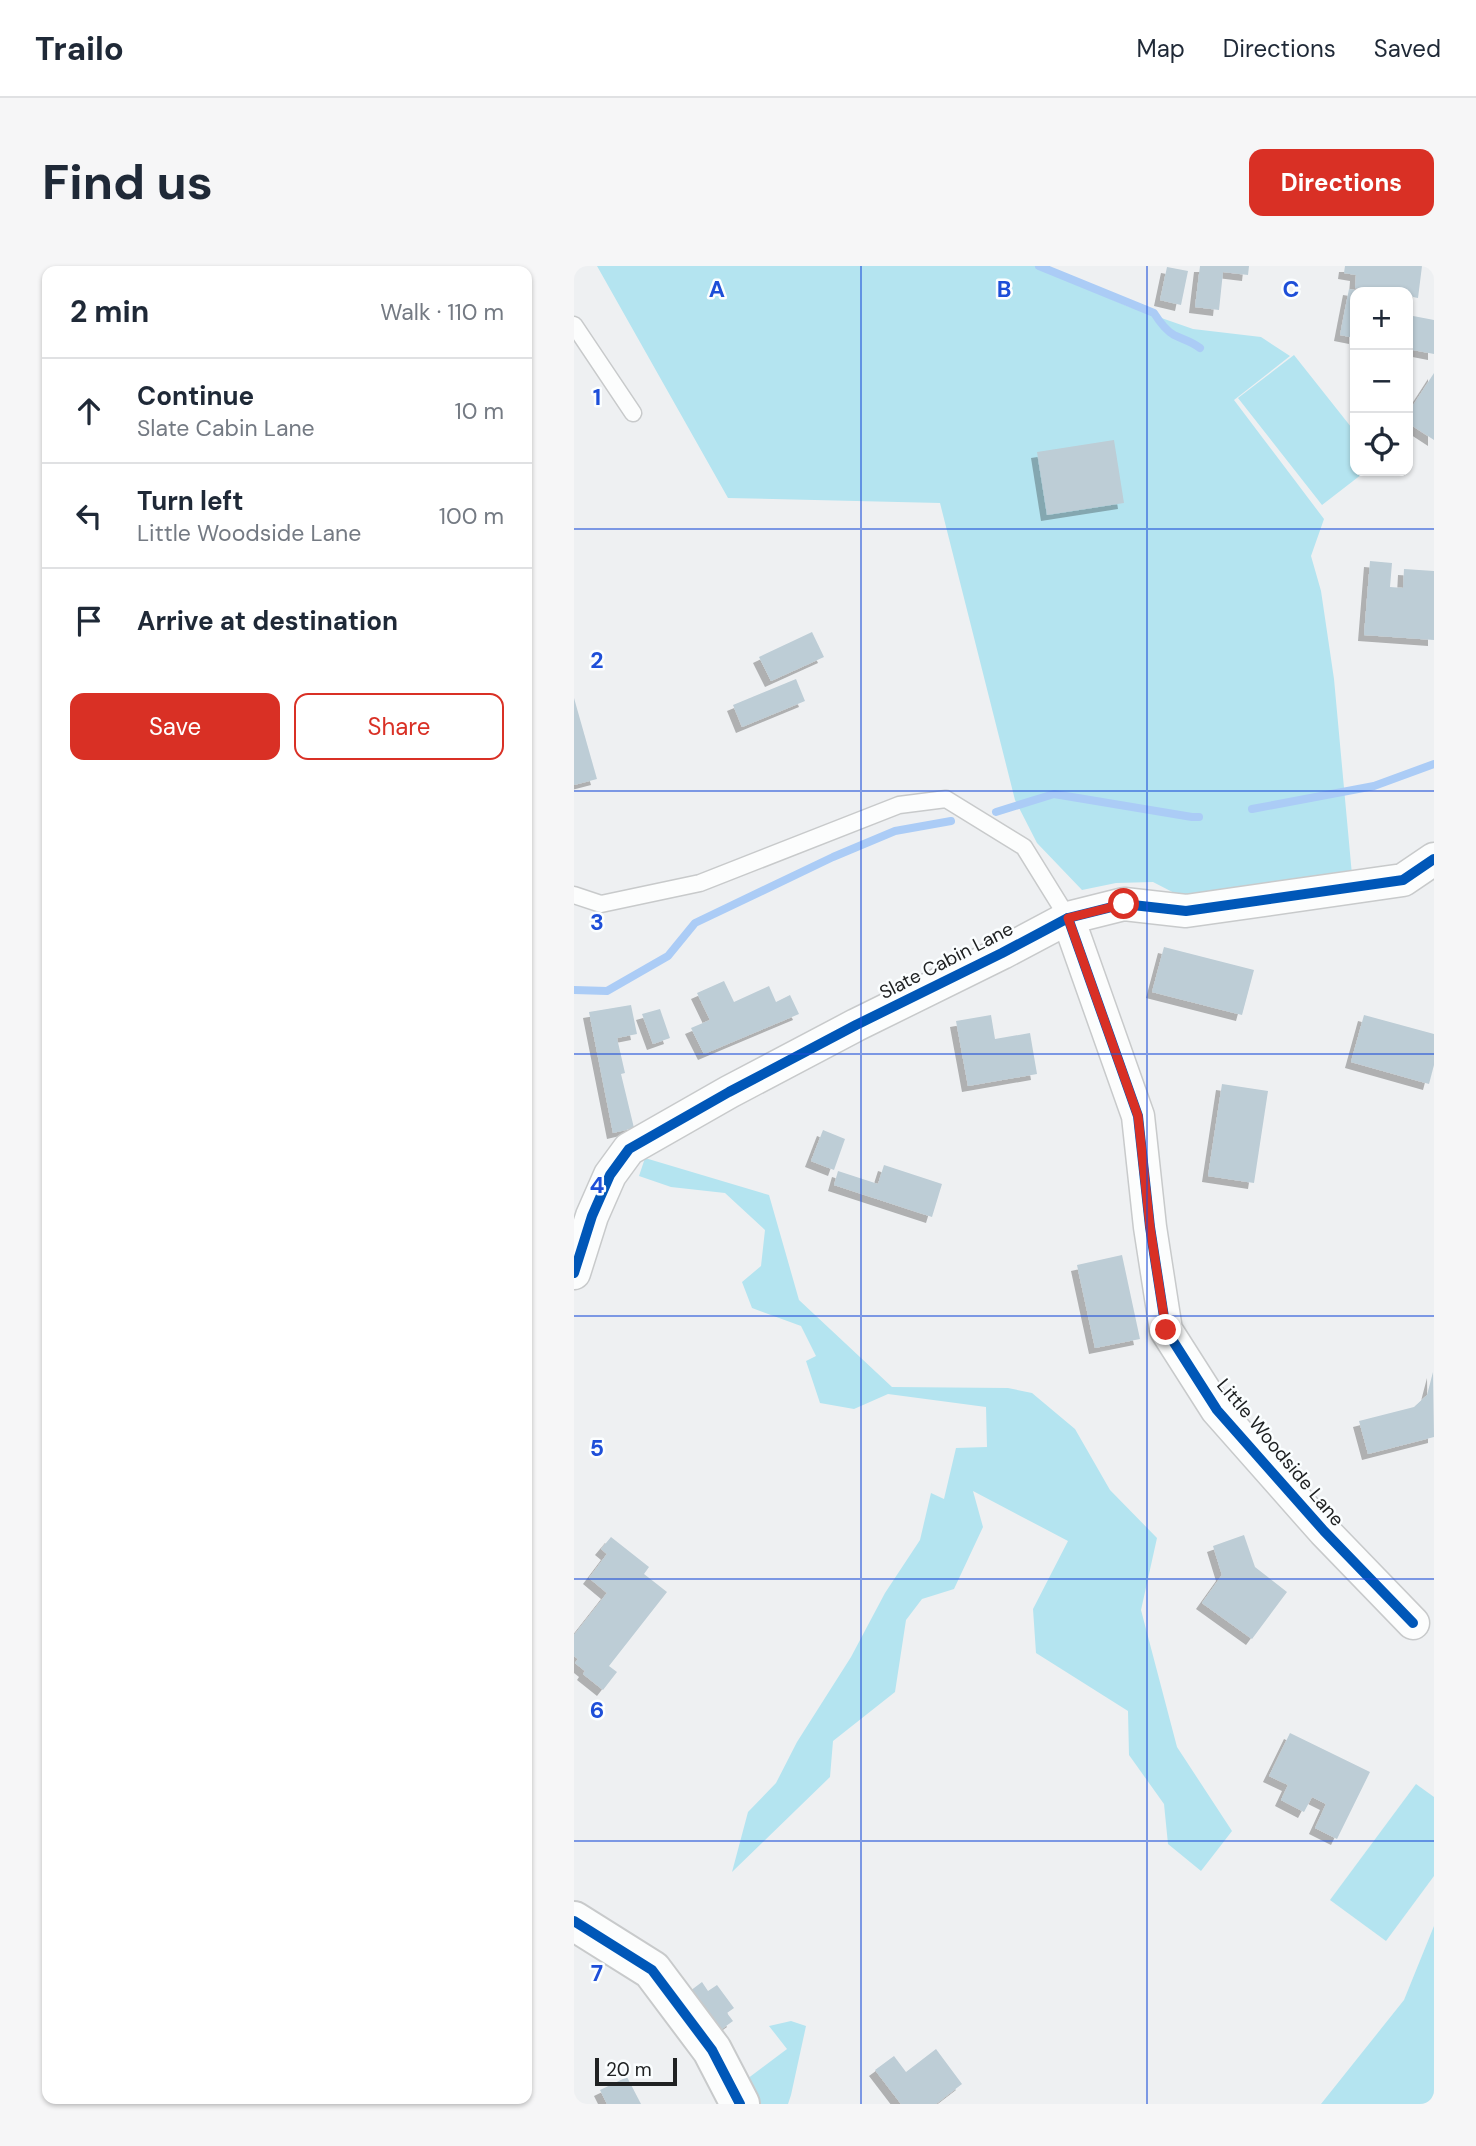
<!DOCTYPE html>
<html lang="en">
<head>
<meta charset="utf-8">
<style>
	:root { --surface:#fff; --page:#f6f6f7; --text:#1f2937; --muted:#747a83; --line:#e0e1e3; --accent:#d93025 }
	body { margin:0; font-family:"DM Sans",sans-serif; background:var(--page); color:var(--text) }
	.controls { position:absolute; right:21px; top:21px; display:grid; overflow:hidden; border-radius:14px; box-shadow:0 2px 5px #0004 }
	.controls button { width:63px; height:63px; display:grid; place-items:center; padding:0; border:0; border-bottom:2px solid var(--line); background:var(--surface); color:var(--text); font:35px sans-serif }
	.scale { position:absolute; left:21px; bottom:18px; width:82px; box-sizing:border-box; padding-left:7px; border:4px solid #202223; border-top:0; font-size:19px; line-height:24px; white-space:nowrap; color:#202223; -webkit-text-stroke:5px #fbfeff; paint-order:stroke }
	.stop { position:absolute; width:21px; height:21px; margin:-16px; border:5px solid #d93025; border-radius:50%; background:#fff }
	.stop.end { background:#d93025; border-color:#fff; box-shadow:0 2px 7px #0008 }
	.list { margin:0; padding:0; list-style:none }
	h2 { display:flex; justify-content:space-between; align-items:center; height:91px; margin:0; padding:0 28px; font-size:30px }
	h2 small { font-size:23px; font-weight:400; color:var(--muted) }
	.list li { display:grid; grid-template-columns:46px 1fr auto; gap:21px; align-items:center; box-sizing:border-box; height:105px; padding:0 28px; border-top:2px solid var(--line) }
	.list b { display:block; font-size:26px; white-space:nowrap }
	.list p { margin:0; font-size:23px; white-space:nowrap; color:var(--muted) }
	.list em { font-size:23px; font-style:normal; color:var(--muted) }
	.actions { display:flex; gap:14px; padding:21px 28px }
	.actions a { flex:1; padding:16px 0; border:2px solid var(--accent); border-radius:14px; text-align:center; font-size:24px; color:var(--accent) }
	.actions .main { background:var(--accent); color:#fff }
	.icon { flex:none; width:38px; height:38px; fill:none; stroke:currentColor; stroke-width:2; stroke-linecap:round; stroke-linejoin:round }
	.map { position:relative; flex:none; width:860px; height:1838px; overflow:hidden; border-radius:14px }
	header { display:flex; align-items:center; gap:42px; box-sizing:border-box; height:98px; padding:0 35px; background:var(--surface); border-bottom:2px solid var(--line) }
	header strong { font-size:33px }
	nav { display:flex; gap:38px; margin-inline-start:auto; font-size:24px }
	.intro { display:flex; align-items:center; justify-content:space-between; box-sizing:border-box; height:168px; padding:0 42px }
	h1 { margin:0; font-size:49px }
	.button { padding:18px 32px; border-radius:14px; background:var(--accent); color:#fff; font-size:24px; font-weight:700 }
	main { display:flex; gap:42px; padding:0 42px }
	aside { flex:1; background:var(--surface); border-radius:14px; box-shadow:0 2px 5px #0004 }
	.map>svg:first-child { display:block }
	.green { fill:#b4e4f0 }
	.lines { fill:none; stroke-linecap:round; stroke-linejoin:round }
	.stream { stroke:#abccf6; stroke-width:8 }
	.building { fill:#bdcdd6; filter:url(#shadow) }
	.lane-casing { stroke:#c8cacb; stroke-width:19 }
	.street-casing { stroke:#c8cacb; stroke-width:35 }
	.secondary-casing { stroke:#c8cacb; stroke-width:42 }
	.lane { stroke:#fcfdfd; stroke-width:16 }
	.street { stroke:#fcfdfd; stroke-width:32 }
	.secondary { stroke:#fcfdfd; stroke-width:38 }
	.cycleway-casing { stroke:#fbfeff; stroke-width:15 }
	.cycleway { stroke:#0057b8; stroke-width:10 }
	.route { stroke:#d93025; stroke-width:9 }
	.grid { fill:none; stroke:#1d4ed8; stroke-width:2; stroke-opacity:0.55 }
	.labels { text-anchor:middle; stroke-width:5; stroke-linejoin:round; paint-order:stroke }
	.street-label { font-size:19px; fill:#202223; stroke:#fbfeff }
	.grid-label { font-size:23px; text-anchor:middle; font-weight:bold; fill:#1d4ed8; stroke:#fbfeff; stroke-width:5; stroke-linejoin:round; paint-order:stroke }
</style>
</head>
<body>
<header>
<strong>Trailo</strong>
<nav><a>Map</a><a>Directions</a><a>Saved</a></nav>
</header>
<div class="intro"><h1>Find us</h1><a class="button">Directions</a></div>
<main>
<aside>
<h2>2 min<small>Walk · 110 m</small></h2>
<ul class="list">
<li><svg class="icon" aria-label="ahead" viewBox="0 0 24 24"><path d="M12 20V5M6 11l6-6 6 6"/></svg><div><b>Continue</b><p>Slate Cabin Lane</p></div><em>10 m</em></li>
<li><svg class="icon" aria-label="left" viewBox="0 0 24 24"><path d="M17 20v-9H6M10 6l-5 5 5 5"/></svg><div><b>Turn left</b><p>Little Woodside Lane</p></div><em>100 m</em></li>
<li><svg class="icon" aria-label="arrive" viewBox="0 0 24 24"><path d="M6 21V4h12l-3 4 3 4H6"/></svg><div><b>Arrive at destination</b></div></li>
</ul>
<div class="actions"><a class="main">Save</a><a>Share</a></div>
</aside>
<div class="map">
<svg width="860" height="1838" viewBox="0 0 860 1838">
	<defs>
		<filter id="shadow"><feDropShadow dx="-6" dy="6" stdDeviation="0" flood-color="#0004"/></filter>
	</defs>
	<rect width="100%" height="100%" fill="#eef0f2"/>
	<!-- green -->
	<g class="green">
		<polygon points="23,0 461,0 553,40 619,63 687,71 716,90 660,134 750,253 737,290 747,325 760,413 778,609 610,632 579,616 542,617 508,624 463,577 441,534 366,237 154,232"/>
		<polygon points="720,89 781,166 781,205 792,205 748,239 664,132"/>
		<polygon points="71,892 195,929 225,1034 318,1121 434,1122 458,1127 501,1163 536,1224 583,1272 567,1344 603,1481 658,1565 627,1605 594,1578 590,1538 555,1489 554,1445 462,1387 459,1343 494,1275 399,1225 409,1261 380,1323 348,1333 332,1354 321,1426 259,1475 256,1511 158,1606 174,1546 202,1517 223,1476 277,1391 311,1327 346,1274 357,1227 370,1233 382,1182 413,1181 412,1141 314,1128 280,1143 246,1137 232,1095 242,1090 227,1060 178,1042 168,1016 187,1000 191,964 151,927 97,921 65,910"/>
		<polygon points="842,1518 860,1531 860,1610 812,1675 756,1634"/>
		<polygon points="860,1660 860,1838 747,1838 830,1734"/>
		<polygon points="217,1755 232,1760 217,1829 214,1838 174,1838 165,1819 213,1783 195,1760"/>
	</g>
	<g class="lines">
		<!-- stream -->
		<g class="stream">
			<path d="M 465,0 L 580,47 C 585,55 591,64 600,69 C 610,74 617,75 626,82"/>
			<polyline points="678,543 800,520 860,498"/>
			<polyline points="422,546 480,528 618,551 625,551"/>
			<polyline points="0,724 33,725 94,690 121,657 259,591 321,565 377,555"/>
		</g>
	</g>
	<!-- building -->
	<g class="building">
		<polygon points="626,0 675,0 674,9 649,6 645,44 621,41"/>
		<polygon points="771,0 848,0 844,32 834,30 834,26 808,26 781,22 782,9 770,7"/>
		<polygon points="593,1 614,5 607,39 586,34"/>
		<polygon points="775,23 781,24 781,72 766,69"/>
		<polygon points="834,49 860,54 860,88 834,83"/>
		<polygon points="860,107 860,174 834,157 834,147"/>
		<polygon points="540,174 550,237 473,249 463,186"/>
		<polygon points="796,295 818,297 816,321 829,322 830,303 860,305 860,374 790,369"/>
		<polygon points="238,366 250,391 197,415 185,391"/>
		<polygon points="222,413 231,435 168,461 159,439"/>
		<polygon points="0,432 23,513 0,519"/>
		<polygon points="590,681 680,704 668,749 578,726"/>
		<polygon points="150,715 160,736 195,720 202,736 216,729 225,748 130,788 117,762 136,754 123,727"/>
		<polygon points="57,739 63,768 43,772 51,807 47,808 60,862 39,867 15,746"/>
		<polygon points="86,743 96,772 79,778 68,748"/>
		<polygon points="417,749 421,773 456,767 463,808 394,820 382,755"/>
		<polygon points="790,749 860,768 860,799 855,818 777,796"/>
		<polygon points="648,818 694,825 680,917 634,910"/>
		<polygon points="249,864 271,873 260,904 237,895"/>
		<polygon points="310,899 368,918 358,951 260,919 264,905 304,918"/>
		<polygon points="548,989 566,1073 521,1082 503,999"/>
		<polygon points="859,1106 860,1171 794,1188 785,1155 840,1141 853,1129"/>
		<polygon points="670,1269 681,1301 713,1326 678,1373 628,1337 648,1309 639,1280"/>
		<polygon points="37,1271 75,1301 70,1308 93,1326 35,1400 43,1406 29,1424 9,1408 11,1405 1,1397 4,1393 0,1390 0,1369 33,1327 15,1312 33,1288 27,1283"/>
		<polygon points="716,1467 796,1506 763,1573 741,1562 752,1538 738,1531 730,1546 707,1534 714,1519 695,1510"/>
		<polygon points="128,1716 134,1725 143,1719 160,1742 153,1747 159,1755 141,1768 112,1728"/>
		<polygon points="362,1783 388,1818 362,1838 327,1838 301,1804 320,1790 332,1806"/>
		<polygon points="53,1811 67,1838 33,1838 26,1824"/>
	</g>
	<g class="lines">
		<!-- lane casing -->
		<g class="lane-casing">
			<g id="lane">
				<polyline points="0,59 59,147"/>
				<polyline points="0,629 27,638 126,617 325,539 372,533 450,581 494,652"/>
			</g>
		</g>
		<!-- street casing -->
		<g class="street-casing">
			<g id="street">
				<polyline points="494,652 564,850 576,961 592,1064 643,1144 750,1265 839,1357"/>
				<polyline points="0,1007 18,950 36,909 55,883 155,826 282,759 428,687 494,652 550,638 612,645 829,614 860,593"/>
			</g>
		</g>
		<!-- secondary casing -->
		<g class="secondary-casing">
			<polyline id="secondary" points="0,1655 78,1704 138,1784 166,1838"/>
		</g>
		<!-- lane -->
		<use href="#lane" class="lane"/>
		<!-- street -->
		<use href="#street" class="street"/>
		<!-- secondary -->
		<use href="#secondary" class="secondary"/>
		<!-- cycleway casing -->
		<g class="cycleway-casing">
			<g id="cycleway">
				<polyline points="494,652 564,850 576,961 592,1064 643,1144 750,1265 839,1357"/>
				<polyline points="0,1007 18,950 36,909 55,883 155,826 282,759 428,687 494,652 550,638 612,645 829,614 860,593"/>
				<polyline points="0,1655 78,1704 138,1784 166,1838"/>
			</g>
		</g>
		<!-- cycleway -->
		<use href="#cycleway" class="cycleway"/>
	</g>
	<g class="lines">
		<!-- route -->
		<polyline class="route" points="550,638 494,652 564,850 576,961 592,1064"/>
	</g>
	<!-- grid -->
	<path class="grid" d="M 287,0 L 287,1838M 573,0 L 573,1838M 0,263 L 860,263M 0,525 L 860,525M 0,788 L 860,788M 0,1050 L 860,1050M 0,1313 L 860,1313M 0,1575 L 860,1575"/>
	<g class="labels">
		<!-- street labels -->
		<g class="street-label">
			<text transform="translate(372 694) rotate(-27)" y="7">Slate Cabin Lane</text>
			<text transform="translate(707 1186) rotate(50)" y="7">Little Woodside Lane</text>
		</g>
	</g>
	<g class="grid-label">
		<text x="143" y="31">A</text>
		<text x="430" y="31">B</text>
		<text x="717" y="31">C</text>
		<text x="23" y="139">1</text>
		<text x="23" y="402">2</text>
		<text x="23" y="664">3</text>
		<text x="23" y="927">4</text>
		<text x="23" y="1190">5</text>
		<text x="23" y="1452">6</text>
		<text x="23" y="1715">7</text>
	</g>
</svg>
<div class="controls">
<button>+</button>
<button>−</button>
<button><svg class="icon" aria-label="locate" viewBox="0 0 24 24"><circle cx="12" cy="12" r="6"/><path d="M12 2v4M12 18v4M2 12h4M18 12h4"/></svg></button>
</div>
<div class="scale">20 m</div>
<div class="stop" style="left:550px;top:638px"></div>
<div class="stop end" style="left:592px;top:1064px"></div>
</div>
</main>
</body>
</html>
